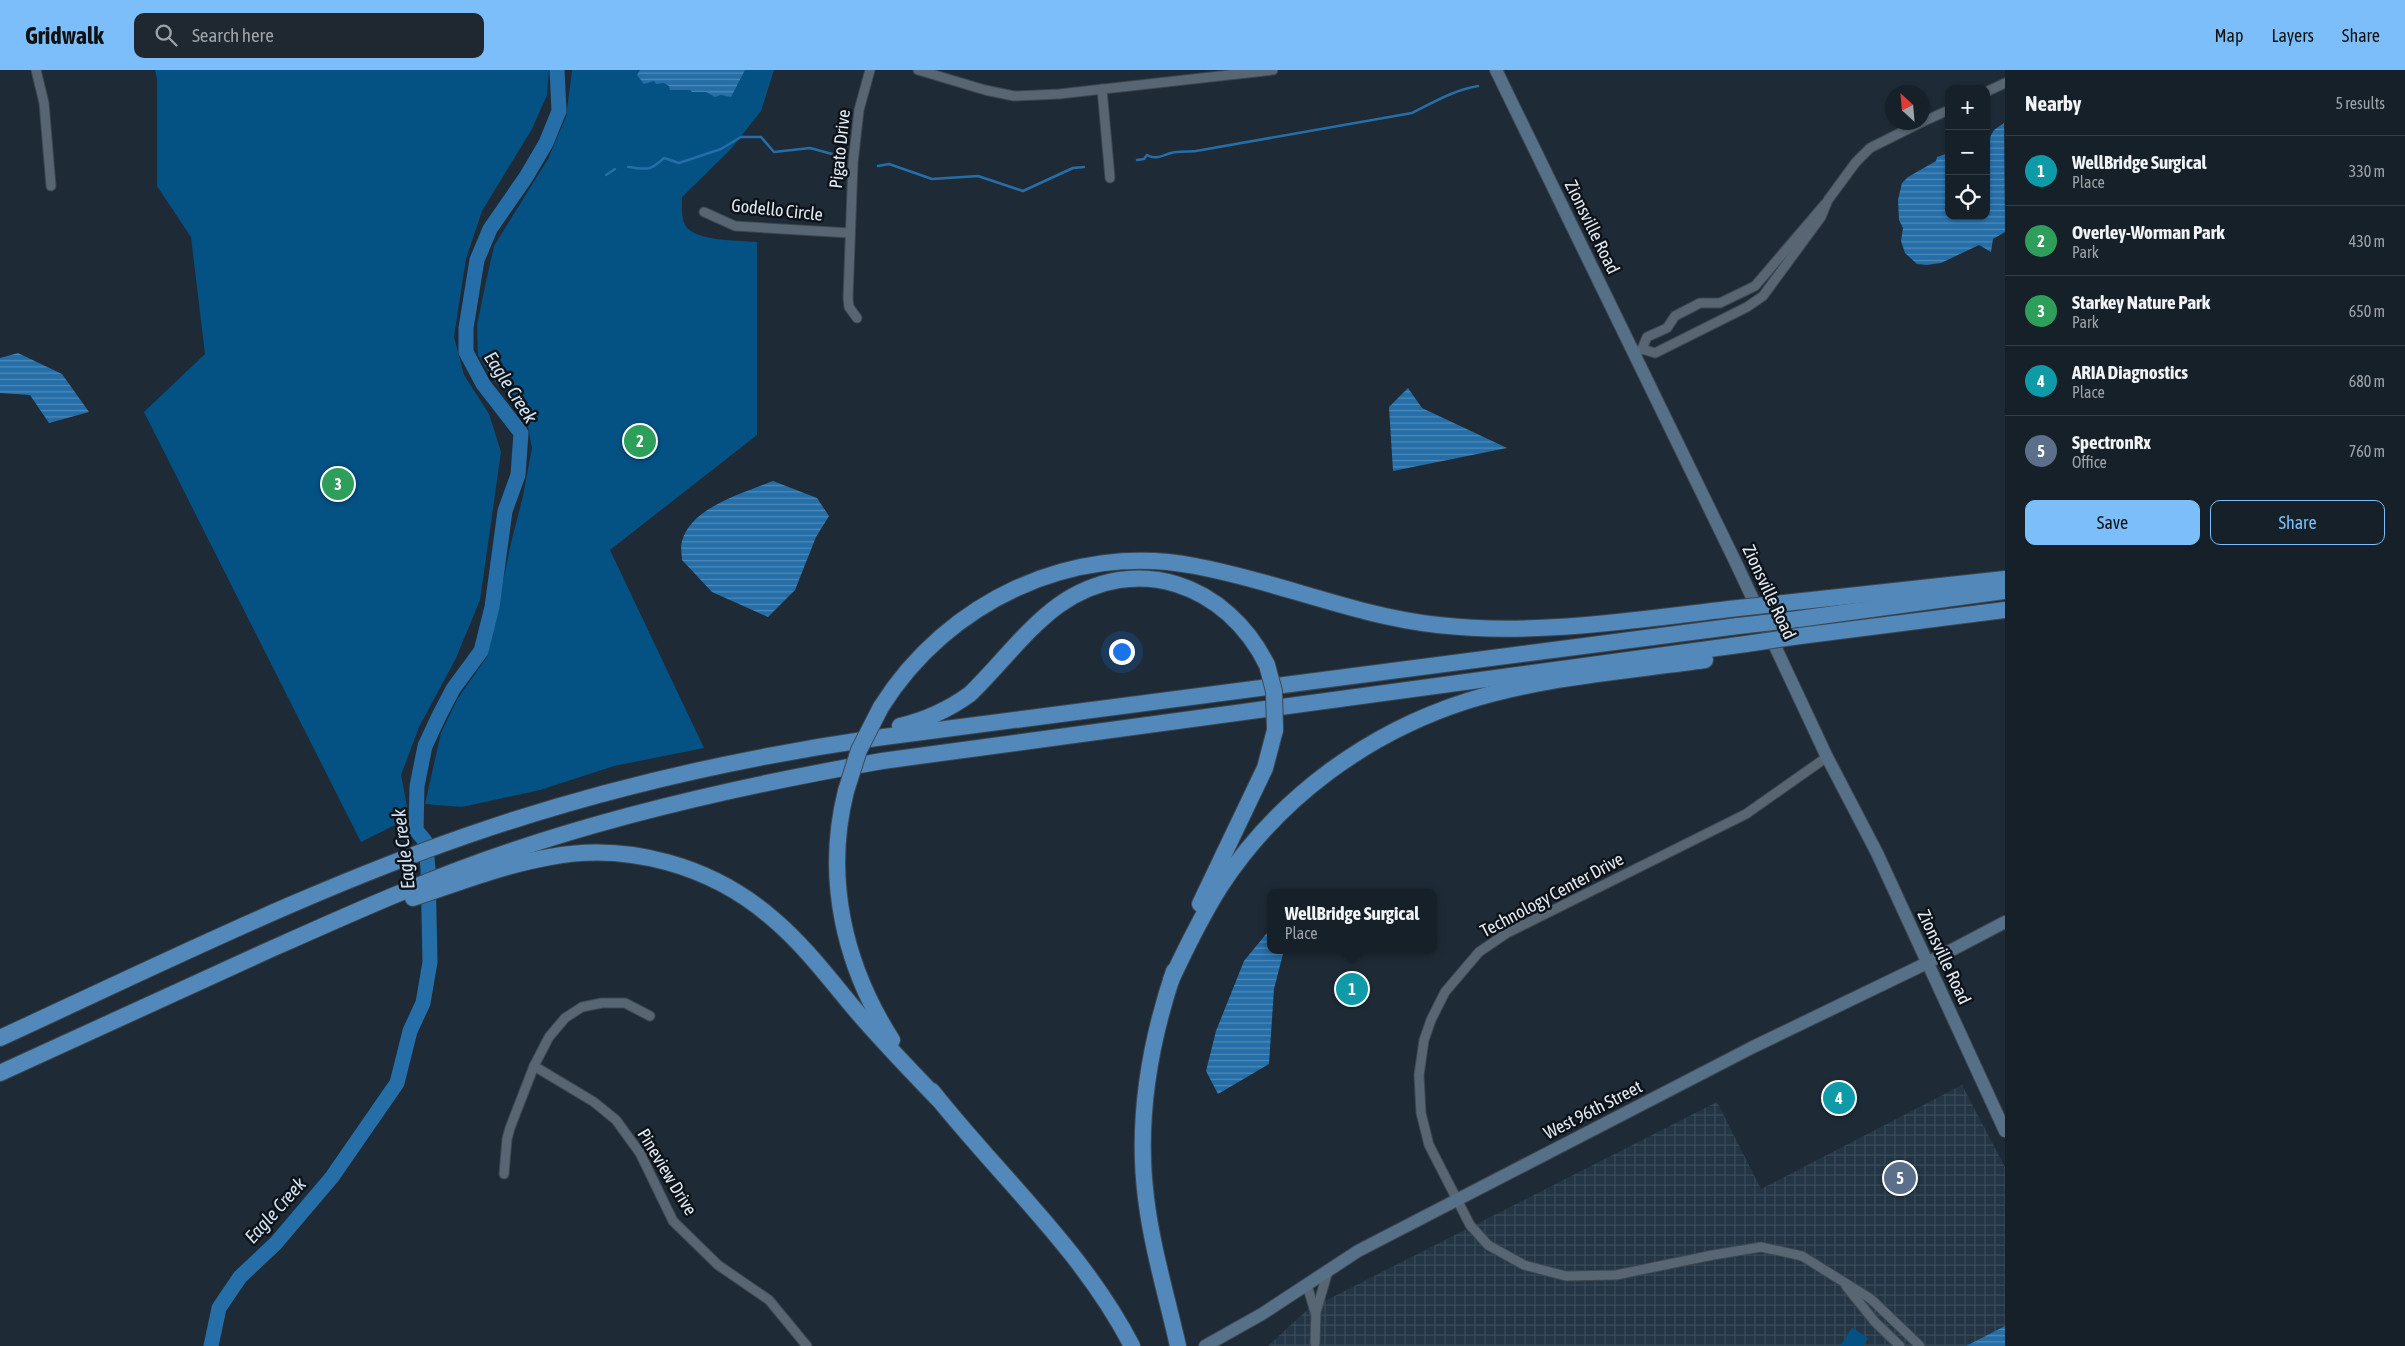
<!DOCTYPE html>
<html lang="en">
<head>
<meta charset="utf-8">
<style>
	:root { --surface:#162028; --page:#1f2830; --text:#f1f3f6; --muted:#9ea3a8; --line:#353e45; --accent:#7cbef9 }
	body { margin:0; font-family:"Asap Condensed",sans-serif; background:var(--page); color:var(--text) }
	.controls { position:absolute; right:15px; top:15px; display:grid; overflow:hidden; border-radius:10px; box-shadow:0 1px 4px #0004 }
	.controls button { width:45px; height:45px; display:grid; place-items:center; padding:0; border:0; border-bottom:1px solid var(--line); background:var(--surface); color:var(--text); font:25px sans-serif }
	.compass { position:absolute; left:1885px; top:15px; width:45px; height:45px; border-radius:50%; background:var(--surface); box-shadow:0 1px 4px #0004; rotate:334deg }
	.you { position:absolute; left:1121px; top:581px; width:18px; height:18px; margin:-12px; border:4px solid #fff; border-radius:50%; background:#1a73e8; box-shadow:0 0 0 8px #1a73e833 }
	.badge { display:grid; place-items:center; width:32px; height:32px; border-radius:50%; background:var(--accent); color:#fff; font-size:16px; font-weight:700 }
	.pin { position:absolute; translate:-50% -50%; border:2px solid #fff; box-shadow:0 1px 5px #0006 }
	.popup { position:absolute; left:1267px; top:819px; width:170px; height:65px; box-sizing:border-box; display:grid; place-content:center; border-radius:10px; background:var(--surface); filter:drop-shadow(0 1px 4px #0005); font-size:16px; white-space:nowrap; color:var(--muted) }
	.popup b { font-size:19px; color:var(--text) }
	.popup::after { content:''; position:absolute; left:50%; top:100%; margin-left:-10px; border:10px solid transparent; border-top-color:var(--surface) }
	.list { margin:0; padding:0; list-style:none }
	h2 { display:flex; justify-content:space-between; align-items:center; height:65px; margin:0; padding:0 20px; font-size:21px }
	h2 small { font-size:16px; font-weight:400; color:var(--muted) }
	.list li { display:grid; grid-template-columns:32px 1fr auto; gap:15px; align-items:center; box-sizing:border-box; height:70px; padding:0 20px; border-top:1px solid var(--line) }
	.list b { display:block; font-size:19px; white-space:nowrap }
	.list p { margin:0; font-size:16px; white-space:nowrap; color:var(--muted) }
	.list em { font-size:16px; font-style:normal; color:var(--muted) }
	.actions { display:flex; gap:10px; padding:15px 20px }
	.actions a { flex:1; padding:11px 0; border:1px solid var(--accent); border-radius:10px; text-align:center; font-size:18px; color:var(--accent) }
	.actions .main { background:var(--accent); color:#111 }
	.icon { flex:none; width:28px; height:28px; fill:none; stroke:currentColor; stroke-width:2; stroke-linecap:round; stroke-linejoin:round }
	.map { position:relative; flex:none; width:2005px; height:1276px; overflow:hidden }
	header { display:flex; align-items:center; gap:30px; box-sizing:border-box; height:70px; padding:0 25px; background:var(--accent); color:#111 }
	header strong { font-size:24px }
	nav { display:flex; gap:28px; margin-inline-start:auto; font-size:18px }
	.search { width:350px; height:45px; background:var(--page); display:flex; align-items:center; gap:12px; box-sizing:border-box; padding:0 18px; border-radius:10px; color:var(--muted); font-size:19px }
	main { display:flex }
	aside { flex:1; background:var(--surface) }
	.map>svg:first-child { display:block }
	.industrial { fill:url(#industrial-grid) }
	.green { fill:#045184 }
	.water { fill:url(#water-rules) }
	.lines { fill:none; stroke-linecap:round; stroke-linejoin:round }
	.stream { stroke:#256ea8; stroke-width:2.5 }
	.river { stroke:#256ea8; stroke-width:15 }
	.street-casing { stroke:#3d4750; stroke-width:11 }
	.secondary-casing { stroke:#3d4750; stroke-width:14 }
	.highway-casing { stroke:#3d4750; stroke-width:18 }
	.street { stroke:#586673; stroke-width:9 }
	.secondary { stroke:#567088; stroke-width:12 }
	.highway { stroke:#5289ba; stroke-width:16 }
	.highway-bridge-casing { stroke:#3d4750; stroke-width:18; stroke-linecap:butt }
	.highway-bridge { stroke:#5289ba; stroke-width:16 }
	.labels { text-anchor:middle; stroke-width:5; stroke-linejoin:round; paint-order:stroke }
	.street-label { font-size:18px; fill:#e3ebf3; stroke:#0d1318 }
	.water-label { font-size:19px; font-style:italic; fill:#d2e3f3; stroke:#0d1318 }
</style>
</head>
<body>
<header>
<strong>Gridwalk</strong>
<div class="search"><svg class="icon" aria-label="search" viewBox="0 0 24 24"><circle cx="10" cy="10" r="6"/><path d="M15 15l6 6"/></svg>Search here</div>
<nav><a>Map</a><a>Layers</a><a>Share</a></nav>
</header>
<main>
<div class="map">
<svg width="2005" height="1276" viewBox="0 0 2005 1276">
	<defs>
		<pattern id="industrial-grid" width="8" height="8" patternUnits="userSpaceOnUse" patternTransform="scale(1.25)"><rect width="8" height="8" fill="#243646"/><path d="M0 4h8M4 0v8" fill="none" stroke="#394a58"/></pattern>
		<pattern id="water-rules" width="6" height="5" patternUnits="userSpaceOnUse" patternTransform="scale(1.25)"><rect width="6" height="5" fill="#256ea8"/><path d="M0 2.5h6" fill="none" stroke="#4f8ab9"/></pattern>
	</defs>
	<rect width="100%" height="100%" fill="#1e2b36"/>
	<!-- industrial -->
	<polygon class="industrial" points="1962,1015 2005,1097 2005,1276 1268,1276 1307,1240 1717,1032 1761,1119"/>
	<!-- green -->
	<g class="green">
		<polygon points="155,0 549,0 547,25 532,59 482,141 466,189 454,267 464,305 489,344 501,382 480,530 456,588 419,657 401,705 407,736 407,749 361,772 144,342 205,284 191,167 157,116 157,9"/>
		<path d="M 572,0 L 774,0 L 761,41 L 731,79 L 682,127 C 682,136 681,147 685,155 C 695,172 738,170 757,172 L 757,365 L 610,480 L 704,678 L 614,696 L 540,720 L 462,737 L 425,734 L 441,663 L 458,628 L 487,587 L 511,473 L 523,426 L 532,378 L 526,347 L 514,329 L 496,313 L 478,285 L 477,256 L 484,221 L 494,176 L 548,89 L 566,47 Z"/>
		<polygon points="1852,1258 1868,1268 1863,1276 1840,1276"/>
	</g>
	<!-- water -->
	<g class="water">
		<polygon points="640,0 745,0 731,27 721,25 715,27 706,22 692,22 690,20 670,20 669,16 664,13 656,14 654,11 644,14 637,5"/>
		<polygon points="2004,53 2005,162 1993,169 1991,182 1979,175 1941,193 1927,195 1917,194 1905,183 1901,171 1903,158 1899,150 1898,130 1902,113 1908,107 1936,91 1937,87 1949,83 1949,146 1986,146 1986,74 1994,60"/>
		<polygon points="18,283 62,304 89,342 49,353 30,325 0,323 0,288"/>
		<polygon points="1408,318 1422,338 1507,378 1393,401 1389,337"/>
		<path d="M 773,411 L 817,428 L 829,446 L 816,467 L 795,520 L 768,547 L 712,522 L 682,490 C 682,485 680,477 682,471 C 691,437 744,423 773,411 Z"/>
		<polygon points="1271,858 1271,880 1284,880 1274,919 1269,994 1218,1024 1206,1001 1216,961 1244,891"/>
		<polygon points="2005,1256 2005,1276 1966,1276"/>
	</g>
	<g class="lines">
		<!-- stream -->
		<g class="stream">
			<path d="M 1137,90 L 1144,89 L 1147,85 C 1156,90 1161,86 1171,83 C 1178,81 1188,82 1196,81 L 1412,43 C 1434,32 1454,20 1478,16"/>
			<polyline points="878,96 889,94 932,109 978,106 1023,121 1073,98 1084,97"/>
			<path d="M 628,97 C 647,99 649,102 664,88 L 679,93 L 721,79 L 741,67 L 761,67 L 774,82 L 810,78 L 832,84"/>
			<polyline points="606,105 615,99"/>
		</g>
		<!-- river -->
		<polyline class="river" points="211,1276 219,1238 240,1207 276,1173 332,1107 397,1013 410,961 423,933 430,892 428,798 425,771 416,760 417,716 425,676 439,646 453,619 481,581 492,537 505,441 518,405 521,363 483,314 466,282 466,258 477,190 490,159 526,107 546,73 559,41 557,0"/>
		<!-- street casing -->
		<g class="street-casing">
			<g id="street">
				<polyline points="36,0 44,33 51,116"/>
				<polyline points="918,0 985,20 1014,26 1059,24 1273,0"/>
				<polyline points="1102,19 1110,108"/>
				<polyline points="1986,22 2005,13"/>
				<polyline points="1922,52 1949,40"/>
				<polyline points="704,142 735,156 850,163"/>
				<polyline points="857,248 849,237 848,228 853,93 859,40 870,0"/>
				<polyline points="1642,279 1647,267 1667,258 1675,246 1700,233 1720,233 1755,216 1825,134"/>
				<polyline points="1634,283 1642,279 1655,283 1747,237 1763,226 1821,147 1828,130 1856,92 1870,78 1922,52"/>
				<polyline points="1827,687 1746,744 1507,863 1479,882 1445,922 1431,950 1424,970 1419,1005 1421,1043 1429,1075 1470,1155 1488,1175 1524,1195 1566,1206 1616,1205 1713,1185 1761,1177 1802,1186 1871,1229 1920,1276"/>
				<polyline points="534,996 594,1032 616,1050 640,1083 673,1151 718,1195 769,1230 807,1276"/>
				<polyline points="504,1104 507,1069 510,1058 534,996 549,967 565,948 582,937 602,933 625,933 650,946"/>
				<polyline points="1307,1215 1315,1242"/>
				<polyline points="1846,1216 1875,1252 1900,1276"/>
				<polyline points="1315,1273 1316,1242 1328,1201"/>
			</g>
		</g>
		<!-- secondary casing -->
		<g class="secondary-casing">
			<g id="secondary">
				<polyline points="1496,0 1735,491 1827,687 1877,783 2005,1061"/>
				<polyline points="1205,1276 1262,1244 1358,1181 1753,977 1927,893 2005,852"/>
			</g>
		</g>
		<!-- highway casing -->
		<g class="highway-casing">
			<g id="highway">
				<polyline points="1784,533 2005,509"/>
				<polyline points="1791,550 2005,521"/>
				<polyline points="1800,566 2005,540"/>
				<path d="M 881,637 C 947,532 1072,472 1195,496 C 1277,511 1355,546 1438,555 C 1535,566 1634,550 1729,539"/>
				<path d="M 900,656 C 926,650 948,640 970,624 C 999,596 1027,558 1059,535 C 1136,481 1227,514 1267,595"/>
				<path d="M 846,721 C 824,808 844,895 892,970"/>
				<path d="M 413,828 C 458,813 504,795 550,787 C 628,772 712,796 772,848 C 803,874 828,907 853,937 C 880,969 909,999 938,1029"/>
				<polyline points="1200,834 1265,698 1275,660"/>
				<path d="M 1174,901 C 1149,975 1136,1050 1146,1128 C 1152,1178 1167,1227 1178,1276"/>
				<path d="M 1171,910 C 1186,878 1201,847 1220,817 C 1278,728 1367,663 1467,631 C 1543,607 1626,601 1705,590"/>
				<path d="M 0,968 C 161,894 321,814 489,758 C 615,716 745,687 876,668 L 1738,556"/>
				<path d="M 0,1003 C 86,963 172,924 258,885 C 341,848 424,810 511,781 C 632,740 756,713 882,691 L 1746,574"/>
				<path d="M 932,1021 C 999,1106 1082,1179 1132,1276"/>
			</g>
		</g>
		<!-- street -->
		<use href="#street" class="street"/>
		<!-- secondary -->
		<use href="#secondary" class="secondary"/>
		<!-- highway -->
		<use href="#highway" class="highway"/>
		<!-- highway-bridge casing -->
		<g class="highway-bridge-casing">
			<g id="highway-bridge">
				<polyline points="1729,539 1784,533"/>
				<polyline points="1738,556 1791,550"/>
				<polyline points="1746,574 1800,566"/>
				<polyline points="1267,595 1274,621 1275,660"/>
				<polyline points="846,721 859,680 881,637"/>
			</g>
		</g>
		<!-- highway-bridge -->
		<use href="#highway-bridge" class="highway-bridge"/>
	</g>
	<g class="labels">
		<!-- street labels -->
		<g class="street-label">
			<text transform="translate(840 79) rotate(-84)" y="6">Pigato Drive</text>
			<text transform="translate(777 140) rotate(6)" y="6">Godello Circle</text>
			<text transform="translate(1592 157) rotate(64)" y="6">Zionsville Road</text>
			<text transform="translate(1769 522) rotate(65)" y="6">Zionsville Road</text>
			<text transform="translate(1552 825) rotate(-28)" y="6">Technology Center Drive</text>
			<text transform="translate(1944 887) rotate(65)" y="6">Zionsville Road</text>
			<text transform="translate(1593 1040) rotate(-27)" y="6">West 96th Street</text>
			<text transform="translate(667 1102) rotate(59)" y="6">Pineview Drive</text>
		</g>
		<!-- water labels -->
		<g class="water-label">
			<text transform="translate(511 317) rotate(57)" y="7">Eagle Creek</text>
			<text transform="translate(403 779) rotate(-97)" y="7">Eagle Creek</text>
			<text transform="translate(275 1140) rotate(-48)" y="7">Eagle Creek</text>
		</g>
	</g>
</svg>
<div class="controls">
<button>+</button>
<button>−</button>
<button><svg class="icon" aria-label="locate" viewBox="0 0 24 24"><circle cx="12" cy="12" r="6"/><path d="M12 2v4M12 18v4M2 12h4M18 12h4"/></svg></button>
</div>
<svg class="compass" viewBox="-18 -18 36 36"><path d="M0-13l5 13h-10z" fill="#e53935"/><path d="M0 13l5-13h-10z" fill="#9ea3a8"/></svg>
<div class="you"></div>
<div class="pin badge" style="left:1352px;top:919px;background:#0f9aa8">1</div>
<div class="popup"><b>WellBridge Surgical</b>Place</div>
<div class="pin badge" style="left:640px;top:371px;background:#2e9e5b">2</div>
<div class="pin badge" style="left:338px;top:414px;background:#2e9e5b">3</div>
<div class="pin badge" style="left:1839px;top:1028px;background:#0f9aa8">4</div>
<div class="pin badge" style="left:1900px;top:1108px;background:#5c6f8a">5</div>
</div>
<aside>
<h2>Nearby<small>5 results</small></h2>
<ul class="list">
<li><span class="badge" style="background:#0f9aa8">1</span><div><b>WellBridge Surgical</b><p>Place</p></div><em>330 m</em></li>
<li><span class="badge" style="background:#2e9e5b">2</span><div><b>Overley-Worman Park</b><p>Park</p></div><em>430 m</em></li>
<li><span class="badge" style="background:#2e9e5b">3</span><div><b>Starkey Nature Park</b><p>Park</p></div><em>650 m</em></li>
<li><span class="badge" style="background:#0f9aa8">4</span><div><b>ARIA Diagnostics</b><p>Place</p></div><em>680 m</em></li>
<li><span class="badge" style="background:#5c6f8a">5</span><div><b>SpectronRx</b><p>Office</p></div><em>760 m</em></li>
</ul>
<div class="actions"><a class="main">Save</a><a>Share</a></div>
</aside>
</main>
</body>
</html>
